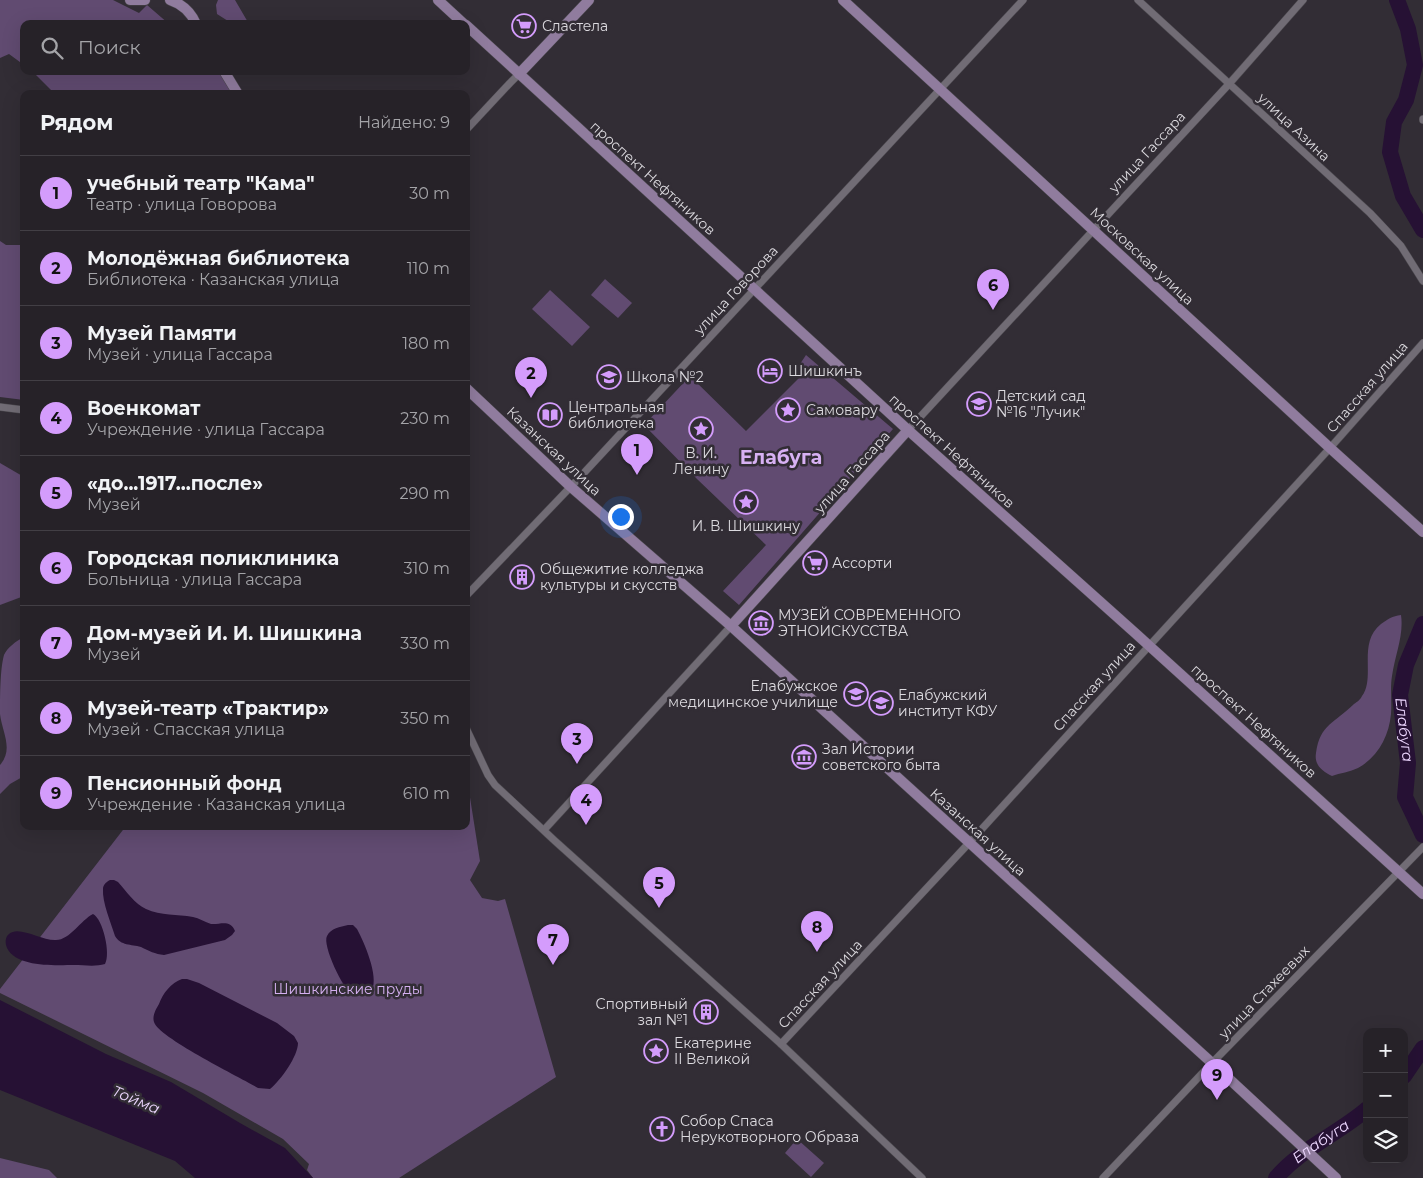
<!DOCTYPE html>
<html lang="ru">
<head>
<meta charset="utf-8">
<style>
	:root { --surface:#262228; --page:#322f34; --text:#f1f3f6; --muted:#a4a4a8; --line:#423f45; --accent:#d49cfc }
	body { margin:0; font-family:Montserrat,sans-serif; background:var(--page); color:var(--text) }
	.controls { position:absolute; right:15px; bottom:15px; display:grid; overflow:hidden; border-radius:10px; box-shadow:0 5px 20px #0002 }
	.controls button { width:45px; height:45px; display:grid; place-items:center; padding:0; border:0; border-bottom:1px solid var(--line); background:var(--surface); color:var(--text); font:25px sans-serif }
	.you { position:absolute; left:620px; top:516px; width:18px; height:18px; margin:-12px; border:4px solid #fff; border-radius:50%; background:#1a73e8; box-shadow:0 0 0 8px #1a73e833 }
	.badge { display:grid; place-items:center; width:32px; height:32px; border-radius:50%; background:var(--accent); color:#111; font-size:16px; font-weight:700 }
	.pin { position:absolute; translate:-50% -41px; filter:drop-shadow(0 1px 2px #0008) }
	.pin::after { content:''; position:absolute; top:26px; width:18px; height:15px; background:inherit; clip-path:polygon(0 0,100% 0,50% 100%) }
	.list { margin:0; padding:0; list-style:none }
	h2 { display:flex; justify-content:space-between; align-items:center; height:65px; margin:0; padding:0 20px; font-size:21px }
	h2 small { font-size:16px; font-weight:400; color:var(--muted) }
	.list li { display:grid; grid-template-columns:32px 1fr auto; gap:15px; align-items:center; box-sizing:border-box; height:75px; padding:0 20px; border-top:1px solid var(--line) }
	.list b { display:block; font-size:19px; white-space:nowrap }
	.list p { margin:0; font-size:16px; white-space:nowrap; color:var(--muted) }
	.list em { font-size:16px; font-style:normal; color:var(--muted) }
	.icon { flex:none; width:28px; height:28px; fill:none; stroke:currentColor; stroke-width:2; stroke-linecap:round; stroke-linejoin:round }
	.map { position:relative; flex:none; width:1423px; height:1178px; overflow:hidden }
	.search { position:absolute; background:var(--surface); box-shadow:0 5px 20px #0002; left:20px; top:20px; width:450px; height:55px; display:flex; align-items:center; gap:12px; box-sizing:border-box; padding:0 18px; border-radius:10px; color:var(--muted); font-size:19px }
	.panel { position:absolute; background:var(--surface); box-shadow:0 5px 20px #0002; left:20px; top:90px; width:450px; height:740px; border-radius:10px }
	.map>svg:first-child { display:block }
	.green { fill:#614b71 }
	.water { fill:#261134 }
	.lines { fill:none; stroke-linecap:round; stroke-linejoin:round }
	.river { stroke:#261134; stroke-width:16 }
	.street-casing { stroke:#4c494f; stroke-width:8 }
	.secondary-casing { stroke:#4c494f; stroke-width:11 }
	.street { stroke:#716c75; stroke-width:7 }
	.secondary { stroke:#907c9e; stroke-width:10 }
	.labels { text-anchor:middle; stroke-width:5; stroke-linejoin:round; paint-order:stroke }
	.poi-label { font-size:14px; fill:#dcdadf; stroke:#322d35; text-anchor:start }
	.street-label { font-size:14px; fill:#dcdadf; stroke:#322d35 }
	.park-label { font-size:14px; fill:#d5b0f1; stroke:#322d35 }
	.water-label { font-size:15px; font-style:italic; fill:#edd7ff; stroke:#322d35 }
	.district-label { font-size:19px; font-weight:bold; fill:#d7b1f3; stroke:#322d35 }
</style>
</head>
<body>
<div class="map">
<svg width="1423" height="1178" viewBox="0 0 1423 1178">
	<rect width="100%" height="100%" fill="#322d35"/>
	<!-- green -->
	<g class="green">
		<polygon points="0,0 113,0 139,13 147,5 169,24 24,24 24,65 9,54 0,58"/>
		<polygon points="218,0 235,0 249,24 230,24 228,21 217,14 216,5"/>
		<polygon points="32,71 221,71 235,94 55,94"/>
		<polygon points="0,241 6,245 24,245 24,400 0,397"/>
		<polygon points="605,279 632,303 618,318 591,295"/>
		<polygon points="550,290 590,327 572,346 532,309"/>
		<polygon points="806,355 893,429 739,605 723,591 766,545 697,479 644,425 690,376 746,431 807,370 800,364"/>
		<polygon points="0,463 24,477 24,596 0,605"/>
		<path d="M 1401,615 C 1404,635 1395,655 1392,676 C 1390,688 1392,701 1391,714 C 1389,736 1378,757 1358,768 C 1350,772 1340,773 1332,776 C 1322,771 1314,765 1316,753 C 1320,724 1335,723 1354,704 C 1357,702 1361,699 1362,696 C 1376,677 1357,643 1381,624 C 1388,619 1392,616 1401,615 Z"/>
		<path d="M 24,637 L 24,776 L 10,784 L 0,794 L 0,765 C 14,749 2,732 0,714 C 0,699 0,669 4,655 C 7,648 16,641 24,637 Z"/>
		<polygon points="466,772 480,861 470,880 482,898 498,901 505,899 556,1077 399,1178 313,1178 307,1170 309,1164 283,1139 203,1093 0,993 0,989 126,826 466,826"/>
		<polygon points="797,1139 824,1163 811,1177 785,1153"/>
		<polygon points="0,1158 49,1170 57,1178 0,1178"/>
	</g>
	<!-- water -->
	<g class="water">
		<path d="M 110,880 L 114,880 L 118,882 C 126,891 135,904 146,909 C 161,916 177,914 193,917 C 199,918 205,922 211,924 C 220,925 230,919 235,931 L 232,935 L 225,940 L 164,955 C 155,954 149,951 141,947 C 131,944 121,946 115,936 C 111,923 102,902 103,889 C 103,885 106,882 110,880 Z"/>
		<path d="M 93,914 C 103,919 111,954 105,964 C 95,967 84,965 74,965 C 56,965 17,968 7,948 C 5,943 5,937 9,934 C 19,925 42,941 56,940 C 70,940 81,920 93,914 Z"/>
		<path d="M 348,925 L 353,925 L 357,929 C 364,942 379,976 372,990 C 367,993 359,997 353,995 C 343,990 322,945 327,936 C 331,928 340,927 348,925 Z"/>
		<path d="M 182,979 L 187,979 L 199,983 L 277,1023 L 294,1036 L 298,1043 C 298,1056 281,1080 270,1089 L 258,1088 C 240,1077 159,1038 154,1022 C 152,1016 156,1009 159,1004 C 163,993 171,983 182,979 Z"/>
		<polygon points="0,1000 106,1054 171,1082 240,1123 285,1148 313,1178 195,1178 175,1161 0,1090"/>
	</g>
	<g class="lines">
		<!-- river -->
		<g class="river">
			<polyline points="1397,0 1408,29 1415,65 1406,100 1394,122 1390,152 1403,196 1423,230"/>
			<path id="s1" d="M 1423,624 L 1406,665 L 1400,695 L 1408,763 L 1405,797 L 1423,835"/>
			<polyline points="1404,1076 1423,1048"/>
			<path id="s2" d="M 1276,1178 C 1300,1149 1338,1134 1367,1109"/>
		</g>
		<!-- street casing -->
		<g class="street-casing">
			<g id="street">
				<polyline points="1138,0 1370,213 1401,246 1423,281"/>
				<polyline points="1423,119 1423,120"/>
				<polyline points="466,130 510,83 519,74"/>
				<polyline points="0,407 24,410"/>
				<polyline points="908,430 1229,84 1303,0"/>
				<polyline points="466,596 582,475 1023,0"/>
				<polyline points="466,728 488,775 495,785 555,841 781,1044 922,1178"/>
				<polyline points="544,830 731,626"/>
				<polyline points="781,1044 969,843 1330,448 1423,343"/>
				<polyline points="1103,1178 1212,1063 1423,847"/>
			</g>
		</g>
		<!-- secondary casing -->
		<g class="secondary-casing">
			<g id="secondary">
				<polyline points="130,0 145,0"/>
				<path d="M 170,0 C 182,4 191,12 196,24"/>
				<polyline points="438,0 464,24"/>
				<polyline points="843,0 1330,448 1423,532"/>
				<polyline points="466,25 908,430 1134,632 1423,894"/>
				<polyline points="224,71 238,94"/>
				<polyline points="519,74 589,0"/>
				<polyline points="466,388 571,487 731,626 1212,1063 1336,1178"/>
				<polyline points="731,626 908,430"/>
			</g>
		</g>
		<!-- street -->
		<use href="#street" class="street"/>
		<!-- secondary -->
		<use href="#secondary" class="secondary"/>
	</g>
	<!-- icons -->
	<defs>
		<g id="supermarket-ring" transform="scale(1.25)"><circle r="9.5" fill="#322d35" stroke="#d49cfc" stroke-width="1.5"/><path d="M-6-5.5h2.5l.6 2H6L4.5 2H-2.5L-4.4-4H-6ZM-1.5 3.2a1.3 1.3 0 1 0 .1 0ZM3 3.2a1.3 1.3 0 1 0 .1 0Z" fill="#d49cfc"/></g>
		<g id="hotel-ring" transform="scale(1.25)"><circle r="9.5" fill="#322d35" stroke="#d49cfc" stroke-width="1.5"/><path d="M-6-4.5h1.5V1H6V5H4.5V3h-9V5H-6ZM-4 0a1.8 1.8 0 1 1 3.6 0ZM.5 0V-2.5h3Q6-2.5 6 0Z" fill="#d49cfc"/></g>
		<g id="school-ring" transform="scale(1.25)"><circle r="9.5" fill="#322d35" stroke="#d49cfc" stroke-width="1.5"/><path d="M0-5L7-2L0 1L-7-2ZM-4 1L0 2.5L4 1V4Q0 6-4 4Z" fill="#d49cfc"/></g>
		<g id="sight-ring" transform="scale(1.25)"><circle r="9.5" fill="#322d35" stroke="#d49cfc" stroke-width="1.5"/><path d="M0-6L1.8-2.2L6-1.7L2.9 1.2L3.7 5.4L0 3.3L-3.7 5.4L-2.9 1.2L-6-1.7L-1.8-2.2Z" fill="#d49cfc"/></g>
		<g id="library-ring" transform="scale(1.25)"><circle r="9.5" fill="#322d35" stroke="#d49cfc" stroke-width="1.5"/><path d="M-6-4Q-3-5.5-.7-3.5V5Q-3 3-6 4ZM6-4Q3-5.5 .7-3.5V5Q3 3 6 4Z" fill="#d49cfc"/></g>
		<g id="building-ring" transform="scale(1.25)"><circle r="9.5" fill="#322d35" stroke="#d49cfc" stroke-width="1.5"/><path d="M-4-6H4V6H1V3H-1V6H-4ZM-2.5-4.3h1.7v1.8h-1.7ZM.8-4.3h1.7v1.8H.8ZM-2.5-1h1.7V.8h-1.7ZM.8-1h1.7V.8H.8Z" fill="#d49cfc"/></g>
		<g id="museum-ring" transform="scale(1.25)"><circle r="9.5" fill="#322d35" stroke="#d49cfc" stroke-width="1.5"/><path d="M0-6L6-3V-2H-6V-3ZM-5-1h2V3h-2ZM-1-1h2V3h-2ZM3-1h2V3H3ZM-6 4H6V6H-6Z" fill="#d49cfc"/></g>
		<g id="university-ring" transform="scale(1.25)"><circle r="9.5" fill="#322d35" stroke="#d49cfc" stroke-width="1.5"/><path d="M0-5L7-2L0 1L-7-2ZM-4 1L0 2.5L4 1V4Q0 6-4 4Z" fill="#d49cfc"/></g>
		<g id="church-ring" transform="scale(1.25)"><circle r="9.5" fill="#322d35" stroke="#d49cfc" stroke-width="1.5"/><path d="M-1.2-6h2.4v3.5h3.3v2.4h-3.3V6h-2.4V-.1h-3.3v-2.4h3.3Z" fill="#d49cfc"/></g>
	</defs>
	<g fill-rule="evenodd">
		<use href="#supermarket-ring" x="524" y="26"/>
		<use href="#hotel-ring" x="770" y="371"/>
		<use href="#school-ring" x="609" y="377"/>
		<use href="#school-ring" x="979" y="404"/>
		<use href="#sight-ring" x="788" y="410"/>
		<use href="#library-ring" x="550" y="415"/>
		<use href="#sight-ring" x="701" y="429"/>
		<use href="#sight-ring" x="746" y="502"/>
		<use href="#supermarket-ring" x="815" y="563"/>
		<use href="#building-ring" x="522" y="577"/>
		<use href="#museum-ring" x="761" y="623"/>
		<use href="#university-ring" x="856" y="694"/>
		<use href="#university-ring" x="881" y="703"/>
		<use href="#museum-ring" x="804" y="757"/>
		<use href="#building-ring" x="706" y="1012"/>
		<use href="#sight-ring" x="656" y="1051"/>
		<use href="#church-ring" x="662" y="1129"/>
	</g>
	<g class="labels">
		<!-- poi labels -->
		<g class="poi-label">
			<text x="542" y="31">Сластела</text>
			<text x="788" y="376">Шишкинъ</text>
			<text x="626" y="382">Школа №2</text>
			<text x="996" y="401">Детский сад<tspan x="996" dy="16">№16 "Лучик"</tspan></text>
			<text x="568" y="412">Центральная<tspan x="568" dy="16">библиотека</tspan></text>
			<text x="806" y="415">Самовару</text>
			<text x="701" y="458" text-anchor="middle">В. И.<tspan x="701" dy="16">Ленину</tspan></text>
			<text x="746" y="531" text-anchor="middle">И. В. Шишкину</text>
			<text x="832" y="568">Ассорти</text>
			<text x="540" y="574">Общежитие колледжа<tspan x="540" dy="16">культуры и скусств</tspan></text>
			<text x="778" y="620">МУЗЕЙ СОВРЕМЕННОГО<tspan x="778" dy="16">ЭТНОИСКУССТВА</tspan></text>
			<text x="838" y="691" text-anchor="end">Елабужское<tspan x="838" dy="16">медицинское училище</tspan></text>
			<text x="898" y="700">Елабужский<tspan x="898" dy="16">институт КФУ</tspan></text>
			<text x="822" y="754">Зал Истории<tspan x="822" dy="16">советского быта</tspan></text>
			<text x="688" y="1009" text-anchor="end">Спортивный<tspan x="688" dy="16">зал №1</tspan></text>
			<text x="674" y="1048">Екатерине<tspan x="674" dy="16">II Великой</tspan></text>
			<text x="680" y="1126">Собор Спаса<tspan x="680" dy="16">Нерукотворного Образа</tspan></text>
		</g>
		<!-- street labels -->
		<g class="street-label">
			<text transform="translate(1294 127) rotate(43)" y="5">улица Азина</text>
			<text transform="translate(1147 152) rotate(-47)" y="5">улица Гассара</text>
			<text transform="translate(653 178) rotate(42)" y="5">проспект Нефтяников</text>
			<text transform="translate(1142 256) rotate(43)" y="5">Московская улица</text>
			<text transform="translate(736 290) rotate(-47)" y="5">улица Говорова</text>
			<text transform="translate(1367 387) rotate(-49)" y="5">Спасская улица</text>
			<text transform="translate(554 451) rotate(43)" y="5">Казанская улица</text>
			<text transform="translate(952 451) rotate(42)" y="5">проспект Нефтяников</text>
			<text transform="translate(852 472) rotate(-48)" y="5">улица Гассара</text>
			<text transform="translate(1094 686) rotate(-48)" y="5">Спасская улица</text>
			<text transform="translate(1254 721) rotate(42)" y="5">проспект Нефтяников</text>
			<text transform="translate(978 832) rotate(42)" y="5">Казанская улица</text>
			<text transform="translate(820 984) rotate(-47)" y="5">Спасская улица</text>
			<text transform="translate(1264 992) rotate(-46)" y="5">улица Стахеевых</text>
		</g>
		<!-- park labels -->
		<g class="park-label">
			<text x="348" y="994">Шишкинские пруды</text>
		</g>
		<!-- water labels -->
		<g class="water-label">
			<text dy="5" stroke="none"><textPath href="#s1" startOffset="110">Елабуга</textPath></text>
			<text transform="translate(136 1100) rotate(23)" y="5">Тойма</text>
			<text dy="5" stroke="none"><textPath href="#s2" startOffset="58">Елабуга</textPath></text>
		</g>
		<!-- district labels -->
		<g class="district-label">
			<text x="781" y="464">Елабуга</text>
		</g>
	</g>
</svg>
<div class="controls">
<button>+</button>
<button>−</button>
<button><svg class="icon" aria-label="layers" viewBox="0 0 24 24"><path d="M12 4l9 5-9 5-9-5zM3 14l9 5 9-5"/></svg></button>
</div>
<div class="you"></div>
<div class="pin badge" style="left:637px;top:475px">1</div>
<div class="pin badge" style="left:531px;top:398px">2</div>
<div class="pin badge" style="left:577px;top:764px">3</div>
<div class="pin badge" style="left:586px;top:825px">4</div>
<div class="pin badge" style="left:659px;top:908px">5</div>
<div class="pin badge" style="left:993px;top:310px">6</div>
<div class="pin badge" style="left:553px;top:965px">7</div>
<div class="pin badge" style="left:817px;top:952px">8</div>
<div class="pin badge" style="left:1217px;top:1100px">9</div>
<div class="search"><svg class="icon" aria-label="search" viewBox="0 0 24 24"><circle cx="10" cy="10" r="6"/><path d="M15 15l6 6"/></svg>Поиск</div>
<section class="panel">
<h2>Рядом<small>Найдено: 9</small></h2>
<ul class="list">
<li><span class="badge">1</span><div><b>учебный театр &quot;Кама&quot;</b><p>Театр · улица Говорова</p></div><em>30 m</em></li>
<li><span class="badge">2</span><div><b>Молодёжная библиотека</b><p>Библиотека · Казанская улица</p></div><em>110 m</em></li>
<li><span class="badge">3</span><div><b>Музей Памяти</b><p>Музей · улица Гассара</p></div><em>180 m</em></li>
<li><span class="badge">4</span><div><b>Военкомат</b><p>Учреждение · улица Гассара</p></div><em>230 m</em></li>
<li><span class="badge">5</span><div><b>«до...1917...после»</b><p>Музей</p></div><em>290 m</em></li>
<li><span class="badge">6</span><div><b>Городская поликлиника</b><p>Больница · улица Гассара</p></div><em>310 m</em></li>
<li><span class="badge">7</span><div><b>Дом-музей И. И. Шишкина</b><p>Музей</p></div><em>330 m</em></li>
<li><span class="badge">8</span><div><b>Музей-театр «Трактир»</b><p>Музей · Спасская улица</p></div><em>350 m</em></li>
<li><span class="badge">9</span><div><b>Пенсионный фонд</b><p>Учреждение · Казанская улица</p></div><em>610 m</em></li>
</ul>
</section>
</div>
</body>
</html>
